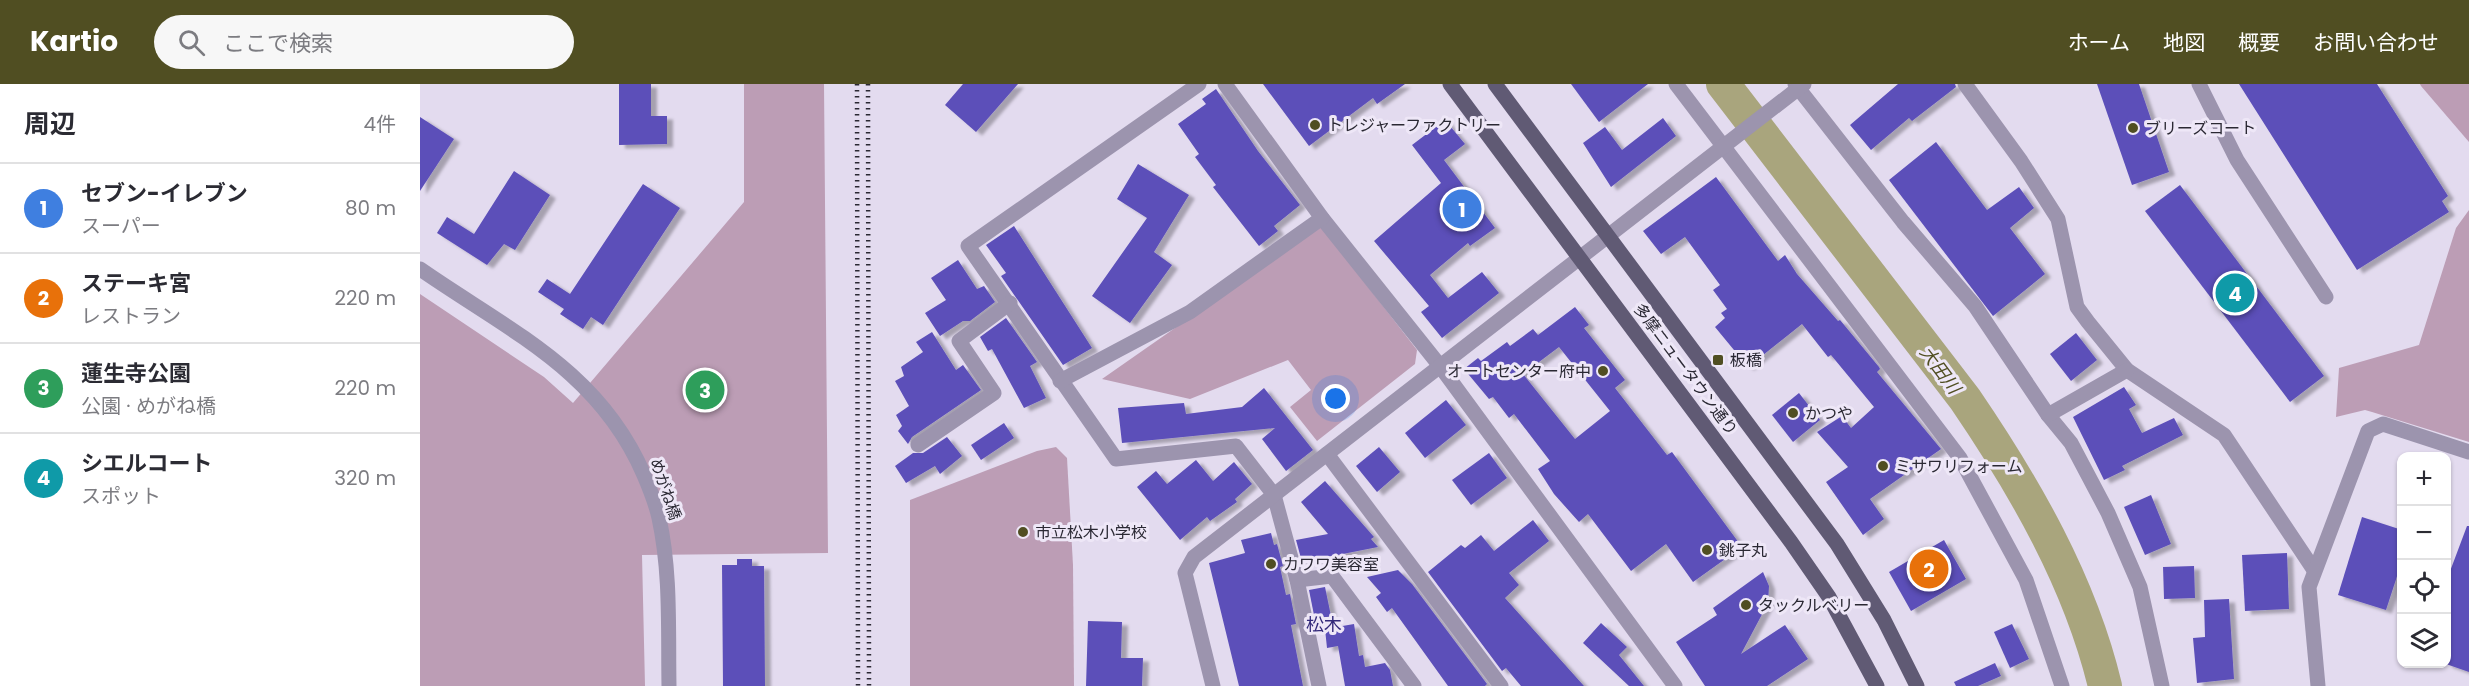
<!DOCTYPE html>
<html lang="ja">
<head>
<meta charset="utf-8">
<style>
	:root { --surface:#fff; --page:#f7f7f7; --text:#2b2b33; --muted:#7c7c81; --line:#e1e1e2; --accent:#504e22 }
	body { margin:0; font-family:Poppins,"Noto Sans JP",sans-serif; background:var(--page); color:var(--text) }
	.controls { position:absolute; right:18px; bottom:18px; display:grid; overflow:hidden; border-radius:12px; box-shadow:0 2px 4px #0004 }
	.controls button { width:54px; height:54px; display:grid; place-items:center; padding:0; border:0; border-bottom:2px solid var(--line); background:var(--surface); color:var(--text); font:30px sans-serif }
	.you { position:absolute; left:916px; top:315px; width:21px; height:21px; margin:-15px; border:4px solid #fff; border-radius:50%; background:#1a73e8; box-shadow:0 0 0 9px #1a73e833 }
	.badge { display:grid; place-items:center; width:39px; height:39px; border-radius:50%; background:var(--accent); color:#fff; font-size:20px; font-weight:700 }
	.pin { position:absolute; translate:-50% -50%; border:3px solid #fff; box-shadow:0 2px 6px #0006 }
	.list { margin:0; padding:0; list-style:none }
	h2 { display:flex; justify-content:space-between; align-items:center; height:78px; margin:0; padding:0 24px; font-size:26px }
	h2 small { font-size:20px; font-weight:400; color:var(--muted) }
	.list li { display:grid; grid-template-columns:39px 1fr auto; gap:18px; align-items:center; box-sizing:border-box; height:90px; padding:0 24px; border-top:2px solid var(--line) }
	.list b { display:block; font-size:22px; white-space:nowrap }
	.list p { margin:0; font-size:20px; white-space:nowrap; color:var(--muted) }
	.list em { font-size:20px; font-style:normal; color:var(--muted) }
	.icon { flex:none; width:33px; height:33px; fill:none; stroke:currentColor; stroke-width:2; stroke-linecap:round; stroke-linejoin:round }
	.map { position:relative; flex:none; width:2049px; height:602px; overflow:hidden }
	header { display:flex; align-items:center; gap:36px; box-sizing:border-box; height:84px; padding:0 30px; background:var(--accent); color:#fff }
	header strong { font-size:28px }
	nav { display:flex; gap:33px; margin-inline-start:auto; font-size:21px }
	.search { width:420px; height:54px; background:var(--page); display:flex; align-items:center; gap:15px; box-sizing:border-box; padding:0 21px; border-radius:33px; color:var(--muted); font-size:22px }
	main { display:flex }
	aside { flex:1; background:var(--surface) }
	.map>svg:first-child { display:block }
	.green { fill:#bc9db5 }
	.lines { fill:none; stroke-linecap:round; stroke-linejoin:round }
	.river { stroke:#a9a57d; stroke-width:34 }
	.building { fill:#5c4fb9; fill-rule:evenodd; filter:url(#shadow) }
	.minor { stroke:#9c94ae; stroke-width:15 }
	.major { stroke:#605a74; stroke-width:15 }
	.rail { stroke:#2a2833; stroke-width:4.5; stroke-dasharray:1.5 4.5; stroke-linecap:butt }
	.poi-dot { fill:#504e22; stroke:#eee7f7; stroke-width:2 }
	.labels { text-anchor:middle; stroke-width:6; stroke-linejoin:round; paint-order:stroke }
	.poi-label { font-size:16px; fill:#2a2833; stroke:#eee7f7; text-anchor:start }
	.street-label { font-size:16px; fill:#2a2833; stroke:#eee7f7 }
	.water-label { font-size:18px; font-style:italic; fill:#504e22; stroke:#eee7f7 }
	.neighbourhood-label { font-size:18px; fill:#33297a; stroke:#eee7f7 }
</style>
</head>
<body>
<header>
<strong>Kartio</strong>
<div class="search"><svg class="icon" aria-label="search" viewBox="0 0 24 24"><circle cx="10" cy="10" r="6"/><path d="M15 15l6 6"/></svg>ここで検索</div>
<nav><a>ホーム</a><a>地図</a><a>概要</a><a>お問い合わせ</a></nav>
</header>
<main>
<aside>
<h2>周辺<small>4件</small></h2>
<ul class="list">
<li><span class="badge" style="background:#3f7fe0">1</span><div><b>セブン-イレブン</b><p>スーパー</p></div><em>80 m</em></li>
<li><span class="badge" style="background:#e8710a">2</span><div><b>ステーキ宮</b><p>レストラン</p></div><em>220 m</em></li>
<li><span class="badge" style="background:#2e9e5b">3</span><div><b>蓮生寺公園</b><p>公園 · めがね橋</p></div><em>220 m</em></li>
<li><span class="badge" style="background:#0f9aa8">4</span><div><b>シエルコート</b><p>スポット</p></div><em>320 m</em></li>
</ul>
</aside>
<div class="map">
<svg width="2049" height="602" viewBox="0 0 2049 602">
	<defs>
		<filter id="shadow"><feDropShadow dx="6" dy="3.5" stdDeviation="1.5" flood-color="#0004"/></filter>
	</defs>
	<rect width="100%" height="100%" fill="#e3dbef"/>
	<!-- green -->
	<g class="green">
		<polygon points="324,0 404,0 408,469 222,471 225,602 0,602 0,210 124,293 153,319 324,118"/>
		<polygon points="2000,0 2049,0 2049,58 2001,2"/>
		<polygon points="2049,126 2049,358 1952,328 1945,326 1916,333 1919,284 1999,261 2036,144"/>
		<polygon points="901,142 997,266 995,280 897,357 870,323 891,306 868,276 770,315 682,295"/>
		<polygon points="636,363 647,374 653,481 654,602 490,602 490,416 617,367"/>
	</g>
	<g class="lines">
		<!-- river -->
		<path class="river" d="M 1303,0 L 1545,315 C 1605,403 1660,498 1685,602"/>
	</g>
	<!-- building -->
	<g class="building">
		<polygon points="199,0 231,0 231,32 247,32 247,60 199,61"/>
		<polygon points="543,0 598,0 556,48 525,21"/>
		<polygon points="843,0 985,0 957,20 953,14 889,62"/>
		<polygon points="1151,0 1228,0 1179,38"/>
		<polygon points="1478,0 1535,0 1536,3 1492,37 1489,34 1451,66 1430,41"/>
		<polygon points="1677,0 1719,0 1749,88 1712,101"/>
		<polygon points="1819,0 1957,0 2028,112 2022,117 2029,128 1937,186"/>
		<polygon points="796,5 838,67 880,121 854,142 858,147 839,162 793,103 796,101 775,73 779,70 758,40 786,20 782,15"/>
		<polygon points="0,33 34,55 0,107"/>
		<polygon points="1243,34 1256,52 1191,103 1163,59 1185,43 1202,66"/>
		<polygon points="1025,36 1045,60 1024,76 1075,144 1050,162 1048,159 1010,191 1028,214 1062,188 1079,209 1022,254 1001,228 1009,222 954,157 1021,99 992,61"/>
		<polygon points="1516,58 1567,126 1599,103 1614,124 1590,144 1625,190 1573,232 1469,96"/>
		<polygon points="718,80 769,111 734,168 752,181 710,239 672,212 727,134 697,115"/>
		<polygon points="94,87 130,111 95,166 84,160 67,181 17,149 27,133 54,150"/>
		<polygon points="1296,93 1358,177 1365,171 1377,190 1418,237 1420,236 1459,283 1460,285 1457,288 1521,365 1450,415 1464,435 1443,451 1406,398 1428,383 1397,348 1422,332 1431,344 1454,323 1411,271 1408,273 1382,240 1328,283 1295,243 1305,234 1301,229 1307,225 1293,206 1300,201 1265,153 1241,170 1223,147"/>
		<polygon points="223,100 260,124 183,241 171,233 163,245 140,230 144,225 118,208 127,195 150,210"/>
		<polygon points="1760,101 1904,292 1870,318 1725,127"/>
		<polygon points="594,142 672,264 643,281 581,192 586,189 566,161"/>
		<polygon points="538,176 557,205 564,202 575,218 550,237 543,237 520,252 505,229 526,216 511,194"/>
		<path d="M 1155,223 L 1169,241 L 1164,244 L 1205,296 L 1195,304 L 1247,371 L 1252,368 L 1322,463 L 1273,498 L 1246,460 L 1211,487 L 1168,430 L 1159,438 L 1134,410 L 1118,385 L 1130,377 L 1094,330 L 1089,334 L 1073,313 L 1069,315 L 1044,285 L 1058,274 L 1061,277 L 1087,258 L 1090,262 L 1113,245 L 1118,251 ZM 1139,263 L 1190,327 L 1155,355 L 1103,290 Z"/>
		<polygon points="586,234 617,278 610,282 626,314 604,324 572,265 568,267 560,253"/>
		<polygon points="512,248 536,286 543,281 561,306 492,353 488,360 478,347 482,342 476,331 489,322 475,297 484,292 481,283 503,268 496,258"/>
		<polygon points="1656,249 1677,276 1651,297 1630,270"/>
		<polygon points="1704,303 1716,321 1709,325 1722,349 1754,334 1763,351 1702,382 1705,386 1684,396 1653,333"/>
		<polygon points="844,304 893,366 866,387 842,355 855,344 702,359 698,324 764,319 766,330 822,323"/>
		<polygon points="1379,309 1400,336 1373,358 1352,331"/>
		<polygon points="1026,316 1046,341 1005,374 985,349"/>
		<polygon points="584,339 594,354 561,376 551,361"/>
		<polygon points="527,353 542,372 520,390 515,382 486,399 475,382 493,369 503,369"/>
		<polygon points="959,363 980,388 957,408 936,382"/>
		<polygon points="1069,369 1087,394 1051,421 1032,396"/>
		<polygon points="776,376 793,397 814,378 832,400 815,415 817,418 790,437 787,433 760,456 717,403 736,387 747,400"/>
		<polygon points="905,397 954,453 951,455 958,463 882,478 876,456 908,450 881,418"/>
		<polygon points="1731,411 1751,460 1725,471 1704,423"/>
		<polygon points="1942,433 1982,446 1982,477 1966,526 1918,511"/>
		<polygon points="1113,436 1129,457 1089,489 1099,501 1085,514 1164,602 1101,602 1086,584 1082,587 1008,488 1041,461 1045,464 1061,451 1074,467"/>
		<polygon points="2047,442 2049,442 2049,588 2026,580 2026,498"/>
		<polygon points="851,449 854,461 857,460 863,482 860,483 866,511 870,510 876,540 871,541 883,602 819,602 789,479 825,469 821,456"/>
		<polygon points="1524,456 1546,495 1491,527 1469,488"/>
		<polygon points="1867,469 1869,525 1825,527 1822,471"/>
		<polygon points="317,475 332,475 332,482 344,482 345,602 303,602 302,481 317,481"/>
		<polygon points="1774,482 1775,514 1744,515 1743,483"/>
		<polygon points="978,486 992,500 1067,600 1065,602 1028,602 972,524 967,528 956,513 961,509 947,493"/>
		<polygon points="1343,488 1349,502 1348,519 1321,570 1365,541 1388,575 1347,602 1285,602 1256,558 1297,531 1293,524"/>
		<polygon points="905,503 911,532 895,536 889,506"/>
		<polygon points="1809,515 1814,595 1777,599 1773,554 1785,553 1784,516"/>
		<polygon points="668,537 702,538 701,574 723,574 722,602 666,602"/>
		<polygon points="1181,539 1207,563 1199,571 1224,602 1209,602 1163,559"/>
		<polygon points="934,540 939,572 943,571 945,583 965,579 970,586 973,602 925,602 918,562 907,564 905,545"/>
		<polygon points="1592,540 1609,575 1590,584 1574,548"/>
		<polygon points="1575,579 1581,592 1558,602 1536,602 1534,598"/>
	</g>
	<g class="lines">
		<!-- minor -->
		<g class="minor">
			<polyline points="779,0 548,162 696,375 816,362 854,411 877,496 899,602"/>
			<polyline points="805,0 902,134 1020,282 1255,602"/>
			<polyline points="1256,0 1540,374 1606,496 1642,602"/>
			<polyline points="1375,0 1483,138 1555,222 1628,331 1651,359 1688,429 1720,503 1742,602"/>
			<polyline points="1545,0 1601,77 1638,135 1657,223 1668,238 1707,286 1804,351 1894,486"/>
			<polyline points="1779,0 1817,76 1906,213"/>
			<path d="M 0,185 C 89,247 179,286 224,391 C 230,405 236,420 239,434 C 251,489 248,546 249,602"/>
			<polyline points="640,297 770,228 902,134"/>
			<polyline points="1628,331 1707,286"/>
			<polyline points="498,361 574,309 539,257 590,219"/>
			<polyline points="907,370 1081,602"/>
			<polyline points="877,496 912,492 994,602"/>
			<polyline points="793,602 765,489 774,473 1384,0"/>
			<polyline points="1898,602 1889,503 1948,347 1963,340 2049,368"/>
		</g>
		<!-- major -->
		<g class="major">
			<polyline points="1030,0 1371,458 1409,513 1457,602"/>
			<polyline points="1075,0 1417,460 1464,536 1497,602"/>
		</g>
		<!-- rail -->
		<g class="rail">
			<polyline points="437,0 438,602"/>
			<polyline points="448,0 449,602"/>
		</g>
	</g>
	<!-- markers -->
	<g class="poi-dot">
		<circle cx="895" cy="41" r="6"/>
		<circle cx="1713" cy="44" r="6"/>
		<rect x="1292" y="270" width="12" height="12" rx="3"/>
		<circle cx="1183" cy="287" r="6"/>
		<circle cx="1373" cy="329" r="6"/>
		<circle cx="1463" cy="382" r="6"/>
		<circle cx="603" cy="448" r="6"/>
		<circle cx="1287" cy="466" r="6"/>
		<circle cx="851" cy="480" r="6"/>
		<circle cx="1326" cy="521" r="6"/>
	</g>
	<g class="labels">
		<!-- poi labels -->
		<g class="poi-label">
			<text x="907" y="47">トレジャーファクトリー</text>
			<text x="1725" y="50">ブリーズコート</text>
			<text x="1310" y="282">板橋</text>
			<text x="1171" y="293" text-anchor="end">オートセンター府中</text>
			<text x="1385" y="335">かつや</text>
			<text x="1475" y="388">ミサワリフォーム</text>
			<text x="615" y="454">市立松木小学校</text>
			<text x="1299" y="472">銚子丸</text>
			<text x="863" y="486">カワワ美容室</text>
			<text x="1338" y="527">タックルベリー</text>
		</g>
		<!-- street labels -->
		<g class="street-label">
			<text transform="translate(1266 285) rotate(53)" y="6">多摩ニュータウン通り</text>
			<text transform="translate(246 405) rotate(71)" y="6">めがね橋</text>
		</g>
		<!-- water labels -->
		<g class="water-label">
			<text transform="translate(1520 286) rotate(53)" y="6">大田川</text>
		</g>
		<!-- neighbourhood labels -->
		<g class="neighbourhood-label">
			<text x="904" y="547">松木</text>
		</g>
	</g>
</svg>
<div class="controls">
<button>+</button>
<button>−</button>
<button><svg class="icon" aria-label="locate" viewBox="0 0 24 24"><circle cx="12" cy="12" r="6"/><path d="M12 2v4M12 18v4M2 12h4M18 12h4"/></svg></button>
<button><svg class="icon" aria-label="layers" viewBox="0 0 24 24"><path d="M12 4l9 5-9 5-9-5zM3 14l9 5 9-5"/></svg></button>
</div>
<div class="you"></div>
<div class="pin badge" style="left:1042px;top:125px;background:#3f7fe0">1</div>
<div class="pin badge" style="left:1509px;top:485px;background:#e8710a">2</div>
<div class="pin badge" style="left:285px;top:306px;background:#2e9e5b">3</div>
<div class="pin badge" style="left:1815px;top:209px;background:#0f9aa8">4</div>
</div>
</main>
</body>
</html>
